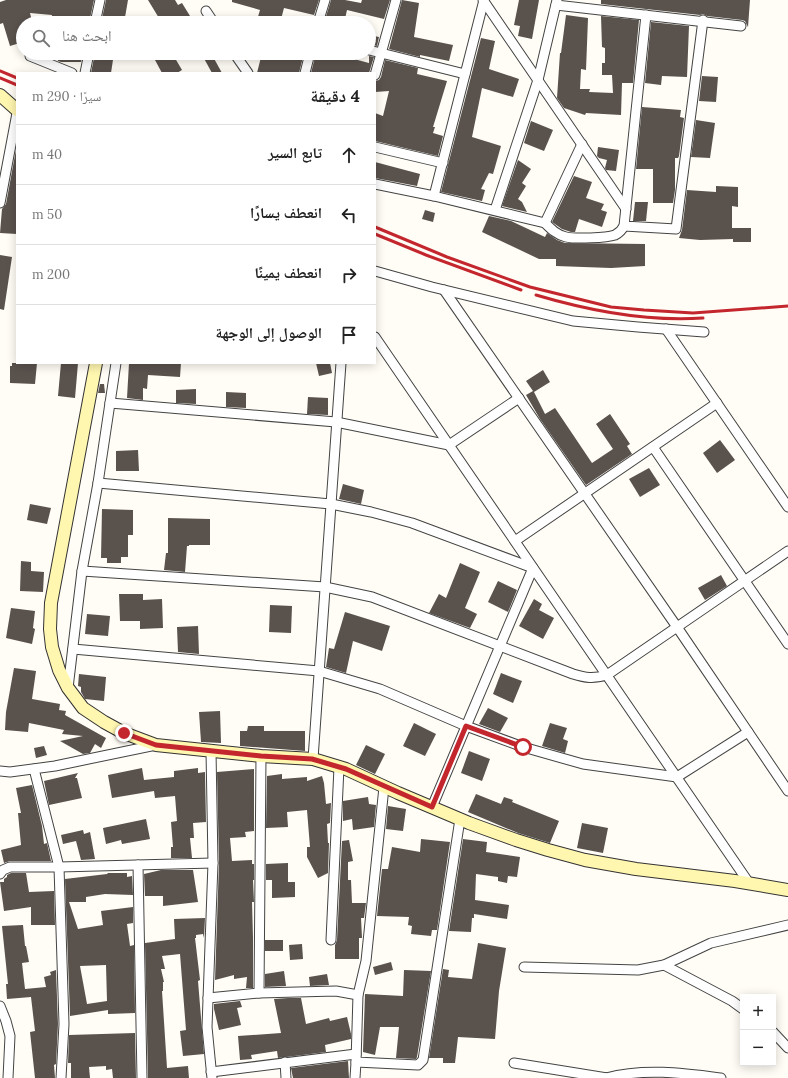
<!DOCTYPE html>
<html lang="ar">
<head>
<meta charset="utf-8">
<style>
	:root { --surface:#fff; --page:#f6f6f6; --text:#222; --muted:#767676; --line:#e0e0e0 }
	body { margin:0; font-family:Lora,"Noto Naskh Arabic",serif; background:var(--page); color:var(--text); direction:rtl }
	.controls { position:absolute; right:12px; bottom:12px; display:grid; overflow:hidden; border-radius:0px; box-shadow:0 2px 10px #0003 }
	.controls button { width:36px; height:36px; display:grid; place-items:center; padding:0; border:0; border-bottom:1px solid var(--line); background:var(--surface); color:var(--text); font:20px sans-serif }
	.stop { position:absolute; width:12px; height:12px; margin:-9px; border:3px solid #c4262e; border-radius:50%; background:#fff }
	.stop.end { background:#c4262e; border-color:#fff; box-shadow:0 1px 4px #0008 }
	.list { margin:0; padding:0; list-style:none }
	h2 { display:flex; justify-content:space-between; align-items:center; height:52px; margin:0; padding:0 16px; font-size:17px }
	h2 small { font-size:13px; font-weight:400; color:var(--muted) }
	.list li { display:grid; grid-template-columns:26px 1fr auto; gap:12px; align-items:center; box-sizing:border-box; height:60px; padding:0 16px; border-top:1px solid var(--line) }
	.list b { display:block; font-size:15px; white-space:nowrap }
	.list em { font-size:13px; font-style:normal; color:var(--muted) }
	.icon { flex:none; width:22px; height:22px; fill:none; stroke:currentColor; stroke-width:2; stroke-linecap:round; stroke-linejoin:round }
	.map { position:relative; flex:none; width:788px; height:1078px; overflow:hidden; direction:ltr }
	.search { position:absolute; background:var(--surface); box-shadow:0 2px 10px #0003; left:16px; top:16px; width:360px; height:44px; display:flex; align-items:center; gap:10px; box-sizing:border-box; padding:0 14px; border-radius:22px; color:var(--muted); font-size:15px }
	.panel { position:absolute; background:var(--surface); box-shadow:0 2px 10px #0003; left:16px; top:72px; width:360px; height:292px; border-radius:0px; direction:rtl }
	.map>svg:first-child { display:block }
	.building { fill:#5a524d; fill-rule:evenodd }
	.lines { fill:none; stroke-linecap:round; stroke-linejoin:round }
	.street-casing { stroke:#444; stroke-width:11 }
	.secondary-casing { stroke:#333; stroke-width:14 }
	.street { stroke:#fff; stroke-width:9 }
	.secondary { stroke:#fff6b0; stroke-width:12 }
	.rail { stroke:#c4262e; stroke-width:3 }
	.route { stroke:#c4262e; stroke-width:5 }
</style>
</head>
<body>
<div class="map">
<svg width="788" height="1078" viewBox="0 0 788 1078">
	<rect width="100%" height="100%" fill="#fffdf5"/>
	<!-- building -->
	<g class="building">
		<polygon points="6,0 94,0 89,23 51,20 52,15 30,13 32,21 23,23 23,42 10,46 3,23 0,24 0,2"/>
		<polygon points="106,0 128,0 124,23 101,23"/>
		<polygon points="148,0 175,0 178,5 182,3 190,16 178,23 162,23"/>
		<polygon points="232,0 319,0 314,15 284,8 280,23 268,23 257,20 260,10 232,2"/>
		<polygon points="331,0 345,0 361,3 362,0 390,0 384,19 347,10 344,23 324,23"/>
		<polygon points="402,0 419,3 414,37 453,45 449,61 420,55 420,57 389,49"/>
		<polygon points="519,0 539,0 532,39 518,36 520,26 514,25"/>
		<polygon points="601,0 750,0 748,27 745,21 742,20 707,16 703,14 700,15 601,4"/>
		<polygon points="566,15 588,18 586,70 581,69 580,89 590,89 589,92 613,93 612,75 602,75 602,63 605,63 605,48 602,47 601,16 639,20 633,83 622,83 621,115 586,113 585,115 564,108 557,98 560,53 561,53"/>
		<polygon points="651,22 689,26 687,77 662,76 661,85 645,83"/>
		<polygon points="369,35 379,37 377,46 369,44"/>
		<polygon points="481,38 495,41 489,69 519,79 513,97 482,88 472,137 501,146 493,174 489,173 481,189 485,190 482,201 441,192"/>
		<polygon points="57,53 83,53 81,62 61,62 58,61"/>
		<polygon points="95,53 114,53 111,73 91,73"/>
		<polygon points="153,53 172,53 182,70 177,73 162,73 155,60 157,59"/>
		<polygon points="201,53 211,53 222,73 212,73"/>
		<polygon points="262,53 304,53 299,73 257,73"/>
		<polygon points="316,53 331,53 369,63 369,56 374,57 369,73 311,73"/>
		<polygon points="385,60 418,68 417,74 447,81 433,127 435,127 433,133 443,136 438,156 375,141 375,113 383,116 389,91 375,92 375,81 379,80 381,77"/>
		<polygon points="702,76 718,77 716,102 699,101"/>
		<polygon points="642,107 681,110 680,117 684,118 679,156 678,158 675,158 675,190 673,203 653,203 653,169 636,169"/>
		<polygon points="696,120 715,123 710,158 691,157"/>
		<polygon points="531,121 553,130 544,151 524,143"/>
		<polygon points="598,147 619,150 616,171 606,170 605,168 607,160 599,158 597,156"/>
		<polygon points="16,150 17,234 0,233 2,209 6,204"/>
		<polygon points="518,160 531,169 522,183 526,186 518,199 522,202 527,212 502,206"/>
		<polygon points="375,162 420,174 417,186 375,178"/>
		<polygon points="574,176 592,182 586,198 604,204 601,210 607,212 602,227 579,219 575,232 571,232 562,229 552,222"/>
		<polygon points="716,186 738,187 738,207 732,206 732,228 751,228 751,242 733,242 733,239 700,240 679,238 682,230 687,190 716,192"/>
		<polygon points="635,202 648,202 646,221 633,221"/>
		<polygon points="425,210 435,213 433,222 422,219"/>
		<polygon points="489,216 511,221 545,237 547,233 557,240 565,243 645,244 645,266 611,268 556,266 556,259 539,259 482,232"/>
		<polygon points="0,255 12,257 4,310 0,309"/>
		<polygon points="12,363 37,363 35,384 10,383 10,366 12,366"/>
		<polygon points="61,363 78,363 75,398 58,396"/>
		<polygon points="129,363 181,363 180,377 148,375 147,389 143,388 143,400 127,398"/>
		<polygon points="316,363 330,363 332,373 319,376"/>
		<polygon points="543,370 550,382 534,392 545,414 555,408 592,463 613,449 596,424 610,414 630,444 627,446 632,454 586,485 540,419 526,395 533,391 526,381"/>
		<polygon points="100,384 104,384 105,393 98,393"/>
		<polygon points="196,389 196,404 176,403 176,390"/>
		<polygon points="226,392 246,393 246,408 226,407"/>
		<polygon points="308,397 328,398 328,415 307,414"/>
		<polygon points="720,440 735,460 717,473 703,453"/>
		<polygon points="138,450 139,471 116,471 116,451"/>
		<polygon points="649,468 660,485 640,497 629,479"/>
		<polygon points="343,484 364,490 361,504 339,499"/>
		<polygon points="30,504 51,508 47,524 27,520"/>
		<polygon points="102,509 133,510 133,535 128,535 128,557 121,557 121,563 107,563 107,558 101,558"/>
		<polygon points="168,518 210,519 210,545 189,545 189,546 187,546 185,572 164,570 166,553 168,553"/>
		<polygon points="21,561 31,562 31,571 44,572 43,592 20,591"/>
		<polygon points="460,563 480,572 465,608 477,614 470,628 429,613 439,594 446,598"/>
		<polygon points="721,575 727,586 705,600 698,588"/>
		<polygon points="498,581 517,590 508,612 488,602"/>
		<polygon points="119,594 143,594 143,600 162,599 163,628 140,629 140,621 120,621"/>
		<polygon points="534,599 542,604 539,610 554,618 543,639 519,626"/>
		<polygon points="270,605 292,606 291,633 269,632"/>
		<polygon points="11,608 35,611 33,628 35,629 32,644 6,638"/>
		<polygon points="345,612 390,626 382,651 353,641 346,673 326,667 329,648 334,649"/>
		<polygon points="87,614 110,616 108,636 85,634"/>
		<polygon points="198,626 199,654 178,652 177,627"/>
		<polygon points="14,668 36,671 32,699 60,704 59,710 66,711 65,715 106,738 101,748 95,744 90,753 83,754 60,741 83,736 62,734 64,730 29,723 28,732 5,730 6,712"/>
		<polygon points="501,673 522,681 513,703 493,694"/>
		<polygon points="79,674 106,677 104,701 85,699 81,692 81,687 78,686"/>
		<polygon points="488,708 508,718 500,732 479,724"/>
		<polygon points="220,711 221,743 201,742 199,712"/>
		<polygon points="414,723 436,734 425,756 403,746"/>
		<polygon points="550,723 567,728 563,739 568,741 565,753 542,746"/>
		<polygon points="248,726 264,726 264,731 305,731 305,751 240,746 240,731 247,731"/>
		<polygon points="366,745 385,754 375,774 356,765"/>
		<polygon points="44,746 47,755 36,758 34,748"/>
		<polygon points="469,751 490,759 482,781 461,773"/>
		<polygon points="142,768 144,780 174,777 174,771 198,768 198,773 205,772 206,822 193,823 194,838 190,838 192,858 171,858 171,847 173,847 171,822 177,821 175,796 155,798 154,791 112,798 108,775"/>
		<polygon points="254,769 254,831 245,832 246,837 230,838 232,861 252,860 252,864 254,864 254,880 253,880 254,902 252,902 253,938 253,988 246,988 247,977 234,979 234,975 215,980 219,863 217,772"/>
		<polygon points="78,773 75,778 77,778 82,798 49,805 44,781"/>
		<polygon points="282,774 282,779 307,777 307,781 322,776 324,783 326,804 331,803 330,823 327,824 328,843 329,843 328,873 318,878 307,857 307,847 310,847 307,810 287,812 288,827 266,828 267,776"/>
		<polygon points="32,785 42,826 44,844 47,843 51,861 10,861 4,863 1,850 21,845 18,813 21,813 16,788"/>
		<polygon points="476,794 501,804 504,797 513,800 512,802 559,821 550,843 518,833 468,812"/>
		<polygon points="368,797 369,804 376,805 374,827 353,830 352,819 343,821 343,801"/>
		<polygon points="388,806 406,809 403,831 386,829"/>
		<polygon points="146,819 150,839 122,844 121,840 106,844 103,828"/>
		<polygon points="582,823 608,828 603,853 577,848"/>
		<polygon points="83,830 84,834 90,832 95,859 81,860 76,841 63,844 61,835"/>
		<polygon points="421,839 450,842 437,930 432,930 431,936 411,934 412,926 408,925 409,917 377,916 382,869 388,869 392,847 420,852"/>
		<polygon points="463,839 487,842 486,852 520,857 517,877 508,876 507,883 498,881 498,877 476,874 475,900 509,905 507,919 474,914 474,918 472,918 471,932 449,931"/>
		<polygon points="349,840 353,861 348,862 348,880 351,880 352,903 366,903 364,918 361,918 362,938 359,938 359,959 335,959 335,945 337,940 342,841"/>
		<polygon points="288,863 288,882 295,882 295,897 272,898 272,880 266,880 266,864"/>
		<polygon points="161,870 193,870 198,902 163,906 163,896 145,896 144,874"/>
		<polygon points="11,873 26,873 29,892 54,891 55,925 31,925 31,907 4,911 0,882 4,882 4,879 7,877 7,875"/>
		<path d="M 108,873 L 127,873 L 127,877 L 132,876 L 133,895 L 105,894 L 86,897 L 86,902 L 69,902 L 78,929 L 103,925 L 101,911 L 133,907 L 133,923 L 127,924 L 130,946 L 134,945 L 135,1013 L 108,1014 L 108,1010 L 70,1016 L 65,879 L 107,874 ZM 106,965 L 107,1001 L 87,1004 L 80,966 Z"/>
		<polygon points="205,918 204,938 203,934 196,935 196,938 195,938 200,980 198,981 204,1054 183,1056 180,1031 186,1030 180,954 162,956 165,969 161,969 164,982 163,982 163,991 162,991 167,1068 188,1066 189,1078 148,1078 145,943 175,939 174,919"/>
		<polygon points="23,925 25,946 26,946 29,962 22,963 25,989 46,987 44,977 51,975 50,972 56,970 58,1024 56,1064 54,1065 55,1078 35,1078 30,1032 35,1031 31,997 7,999 6,984 8,984 2,926"/>
		<rect x="265" y="940" width="18" height="11"/>
		<polygon points="478,943 506,948 499,991 495,1039 458,1037 455,1063 443,1063 443,1058 429,1058 443,969 449,970 448,977 472,979"/>
		<polygon points="302,944 303,959 290,960 289,945"/>
		<polygon points="391,962 393,970 375,975 373,967"/>
		<polygon points="404,970 431,971 417,1057 416,1059 396,1058 399,1027 380,1027 375,1055 363,1052 365,994 403,996"/>
		<polygon points="284,971 286,986 265,987 265,974"/>
		<polygon points="327,974 329,985 310,986 309,977"/>
		<polygon points="288,998 301,998 306,1024 329,1018 330,1021 347,1017 351,1034 351,1039 325,1045 326,1052 278,1058 277,1051 251,1055 252,1059 240,1060 238,1036 281,1033 274,999"/>
		<polygon points="240,1001 242,1007 237,1008 241,1025 219,1030 214,1009 214,1004"/>
		<polygon points="135,1033 136,1078 113,1078 112,1069 106,1070 106,1066 89,1067 90,1078 71,1078 71,1063 68,1063 69,1035"/>
		<polygon points="348,1061 349,1078 293,1078 291,1068"/>
	</g>
	<g class="lines">
		<!-- street casing -->
		<g class="street-casing">
			<g id="street">
				<polyline points="483,0 626,209"/>
				<polyline points="556,5 741,26"/>
				<polyline points="206,11 214,23"/>
				<polyline points="646,15 624,226 676,229 703,20"/>
				<polyline points="95,23 100,0"/>
				<polyline points="318,23 325,0"/>
				<polyline points="369,50 465,74"/>
				<polyline points="234,53 248,73"/>
				<polyline points="30,56 72,73"/>
				<polyline points="85,73 89,53"/>
				<polyline points="305,73 310,53"/>
				<polyline points="375,75 396,0"/>
				<polyline points="375,147 443,163"/>
				<path d="M 375,184 L 434,196 L 545,223 C 551,229 557,235 566,237 C 575,239 606,238 615,235 C 619,233 622,230 624,226"/>
				<polyline points="434,196 484,0"/>
				<polyline points="0,203 17,113"/>
				<polyline points="495,210 538,80 557,0"/>
				<polyline points="545,223 582,144"/>
				<polyline points="375,271 432,287 573,321 638,327 704,332"/>
				<polyline points="444,290 677,627 788,791"/>
				<polyline points="666,329 788,507"/>
				<polyline points="375,337 749,883"/>
				<polyline points="110,403 336,422 449,445 519,398"/>
				<polyline points="653,447 788,644"/>
				<polyline points="98,483 331,504 371,512 412,523 533,568 432,807"/>
				<polyline points="515,541 717,403"/>
				<path d="M 82,571 L 325,587 L 372,597 L 573,674 C 586,678 593,679 607,675 L 788,551"/>
				<polyline points="73,649 319,671 380,689 466,726 523,747 583,764 677,777 748,732"/>
				<polyline points="68,688 82,571 98,483 116,363"/>
				<polyline points="211,751 213,863 207,1027 212,1078"/>
				<polyline points="313,759 341,363"/>
				<polyline points="34,769 59,867 213,863"/>
				<polyline points="0,771 10,772 55,766 156,745"/>
				<polyline points="384,787 366,961 358,995 356,1062 418,1065 423,1060 460,819"/>
				<polyline points="138,865 142,1078"/>
				<polyline points="0,874 3,870 10,867 59,867 64,1024 61,1078"/>
				<polyline points="331,940 339,767"/>
				<polyline points="664,965 732,1001 743,1009"/>
				<polyline points="524,967 638,970 664,965 711,943 788,925"/>
				<polyline points="259,993 261,756"/>
				<polyline points="208,998 259,993 336,991 358,995"/>
				<polyline points="0,1006 6,1021 10,1036 8,1078"/>
				<polyline points="773,1032 788,1048"/>
				<polyline points="285,1062 286,1078"/>
				<polyline points="514,1063 607,1078"/>
				<polyline points="211,1072 356,1054"/>
				<polyline points="355,1078 356,1062"/>
				<path d="M 606,1078 C 644,1068 682,1073 721,1078"/>
			</g>
		</g>
		<!-- secondary casing -->
		<g class="secondary-casing">
			<g id="secondary">
				<polyline points="0,95 17,110"/>
				<polyline points="96,363 51,603 50,629 52,647 59,670 68,688 83,708 104,722 124,733 156,745 261,756 313,759 346,769 398,793 469,823 516,840 548,850 585,860 636,869 735,881 788,890"/>
			</g>
		</g>
		<!-- street -->
		<use href="#street" class="street"/>
		<!-- secondary -->
		<use href="#secondary" class="secondary"/>
		<!-- rail -->
		<g class="rail">
			<polyline points="0,71 17,78"/>
			<polyline points="0,78 17,85"/>
			<polyline points="375,227 447,257 530,287 611,307 644,310 693,313 788,306"/>
			<polyline points="375,234 426,255 521,290"/>
			<path d="M 536,295 C 590,311 647,322 703,318"/>
		</g>
	</g>
	<g class="lines">
		<!-- route -->
		<polyline class="route" points="124,733 156,745 261,756 312,759 346,769 432,807 466,726 523,747"/>
	</g>
</svg>
<div class="controls">
<button>+</button>
<button>−</button>
</div>
<div class="stop" style="left:523px;top:747px"></div>
<div class="stop end" style="left:124px;top:733px"></div>
<div class="search"><svg class="icon" aria-label="search" viewBox="0 0 24 24"><circle cx="10" cy="10" r="6"/><path d="M15 15l6 6"/></svg>ابحث هنا</div>
<section class="panel">
<h2>4 دقيقة<small>سيرًا · 290 m</small></h2>
<ul class="list">
<li><svg class="icon" aria-label="ahead" viewBox="0 0 24 24"><path d="M12 20V5M6 11l6-6 6 6"/></svg><div><b>تابع السير</b></div><em>40 m</em></li>
<li><svg class="icon" aria-label="left" viewBox="0 0 24 24"><path d="M17 20v-9H6M10 6l-5 5 5 5"/></svg><div><b>انعطف يسارًا</b></div><em>50 m</em></li>
<li><svg class="icon" aria-label="right" viewBox="0 0 24 24"><path d="M7 20v-9h11M14 6l5 5-5 5"/></svg><div><b>انعطف يمينًا</b></div><em>200 m</em></li>
<li><svg class="icon" aria-label="arrive" viewBox="0 0 24 24"><path d="M6 21V4h12l-3 4 3 4H6"/></svg><div><b>الوصول إلى الوجهة</b></div></li>
</ul>
</section>
</div>
</body>
</html>
